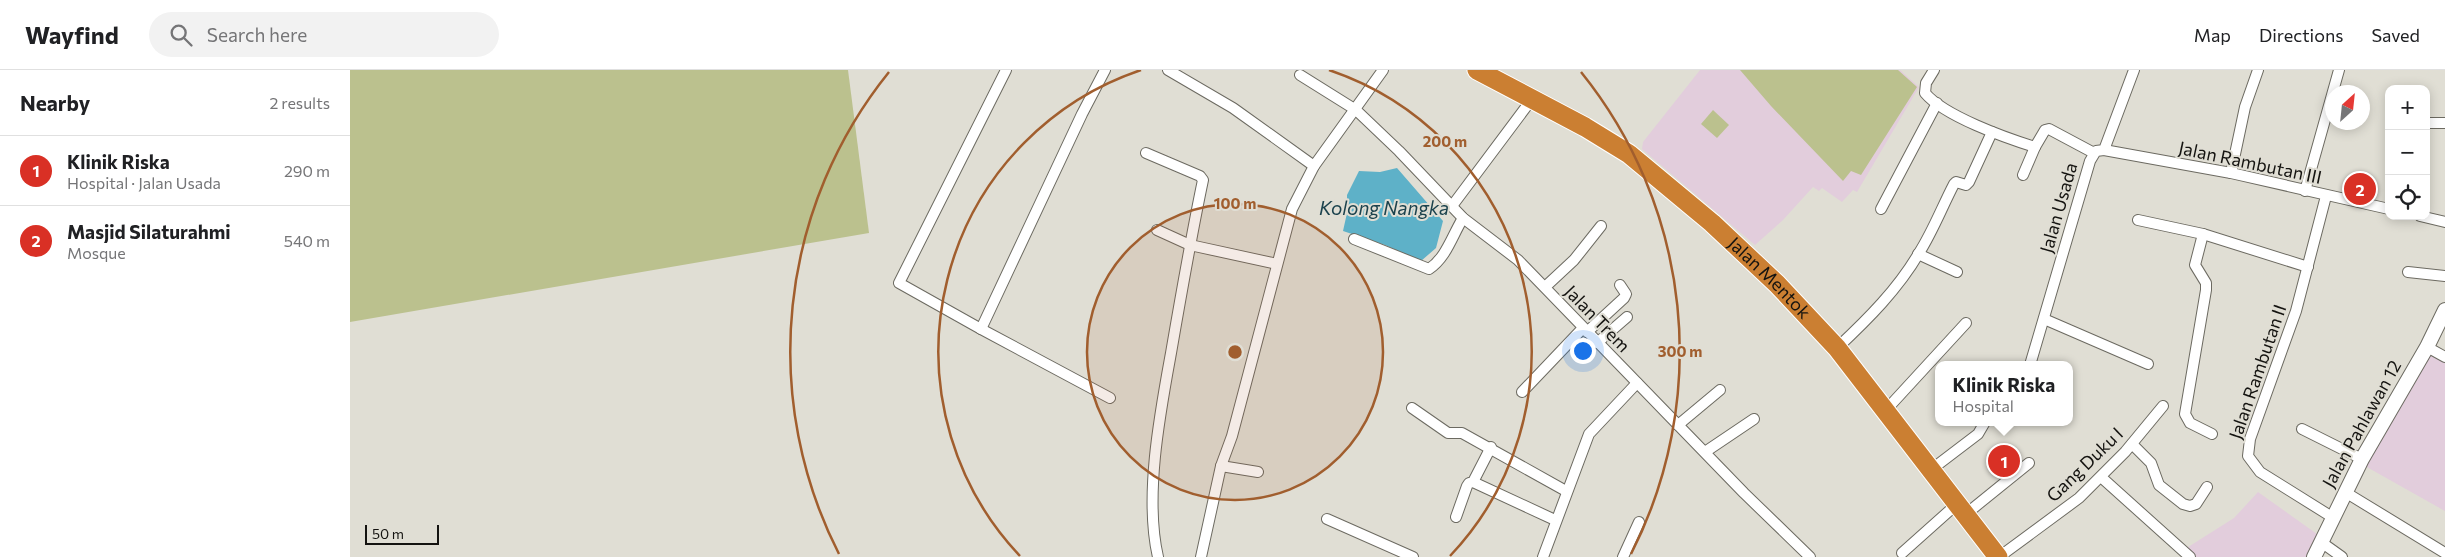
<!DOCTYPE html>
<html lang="en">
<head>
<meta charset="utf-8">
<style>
	:root { --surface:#fff; --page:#f2f2f2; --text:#202124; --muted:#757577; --line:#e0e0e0; --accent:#d93025 }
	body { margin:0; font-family:Commissioner,sans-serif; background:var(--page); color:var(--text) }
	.controls { position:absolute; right:15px; top:15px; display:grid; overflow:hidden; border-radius:10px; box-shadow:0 2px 12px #0003 }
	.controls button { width:45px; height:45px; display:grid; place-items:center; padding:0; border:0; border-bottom:1px solid var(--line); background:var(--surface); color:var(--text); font:25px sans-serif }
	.compass { position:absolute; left:1975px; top:15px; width:45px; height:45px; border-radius:50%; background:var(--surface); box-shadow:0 2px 12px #0003; rotate:27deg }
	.scale { position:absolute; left:15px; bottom:12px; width:74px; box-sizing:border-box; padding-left:5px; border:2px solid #141310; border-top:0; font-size:14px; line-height:18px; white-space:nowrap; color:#141310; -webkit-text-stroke:4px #e0ded4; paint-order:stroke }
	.you { position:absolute; left:1232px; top:280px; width:18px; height:18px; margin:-12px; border:4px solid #fff; border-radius:50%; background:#1a73e8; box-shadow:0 0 0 8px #1a73e833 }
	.badge { display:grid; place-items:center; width:32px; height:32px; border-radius:50%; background:var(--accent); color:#fff; font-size:16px; font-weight:700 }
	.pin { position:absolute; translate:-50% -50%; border:2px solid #fff; box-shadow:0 1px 5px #0006 }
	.popup { position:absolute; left:1585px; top:291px; width:138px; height:65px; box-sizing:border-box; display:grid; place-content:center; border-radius:10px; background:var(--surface); filter:drop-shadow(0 1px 4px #0005); font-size:16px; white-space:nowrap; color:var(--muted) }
	.popup b { font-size:19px; color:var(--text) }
	.popup::after { content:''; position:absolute; left:50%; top:100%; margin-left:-10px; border:10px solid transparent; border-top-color:var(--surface) }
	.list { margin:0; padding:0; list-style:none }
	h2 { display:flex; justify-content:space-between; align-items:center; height:65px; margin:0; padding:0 20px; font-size:21px }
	h2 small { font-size:16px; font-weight:400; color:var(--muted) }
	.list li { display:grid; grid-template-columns:32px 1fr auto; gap:15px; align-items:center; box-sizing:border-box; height:70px; padding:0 20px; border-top:1px solid var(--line) }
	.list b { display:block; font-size:19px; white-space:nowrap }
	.list p { margin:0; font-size:16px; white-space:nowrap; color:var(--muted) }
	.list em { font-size:16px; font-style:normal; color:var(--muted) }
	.icon { flex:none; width:28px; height:28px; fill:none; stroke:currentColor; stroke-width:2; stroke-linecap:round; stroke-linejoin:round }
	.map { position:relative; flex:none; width:2095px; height:487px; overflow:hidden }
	header { display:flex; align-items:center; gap:30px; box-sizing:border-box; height:70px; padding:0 25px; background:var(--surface); border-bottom:1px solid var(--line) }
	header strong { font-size:24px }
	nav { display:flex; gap:28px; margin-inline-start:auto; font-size:18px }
	.search { width:350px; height:45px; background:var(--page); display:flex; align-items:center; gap:12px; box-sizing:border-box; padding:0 18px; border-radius:28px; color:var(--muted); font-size:19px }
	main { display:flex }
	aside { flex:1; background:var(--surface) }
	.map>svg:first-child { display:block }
	.education { fill:#e2cddc }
	.green { fill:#bbc18e }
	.water { fill:#5eb1c8 }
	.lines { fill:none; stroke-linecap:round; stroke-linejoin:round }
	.street-casing { stroke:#6c6a61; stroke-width:12 }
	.secondary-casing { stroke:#6c6a61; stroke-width:16 }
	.highway-casing { stroke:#fff; stroke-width:21 }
	.street { stroke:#fff; stroke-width:10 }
	.secondary { stroke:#fff; stroke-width:14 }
	.highway { stroke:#cb7f32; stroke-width:19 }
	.ring { fill:none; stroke:#a15e2e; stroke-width:2.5 }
	.labels { text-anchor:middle; stroke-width:4; stroke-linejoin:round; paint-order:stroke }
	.street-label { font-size:18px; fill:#141310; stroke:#e0ded4 }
	.water-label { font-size:19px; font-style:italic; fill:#1b424d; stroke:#e0ded4 }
	.centre { fill:#a15e2e; stroke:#e0ded4; stroke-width:2.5 }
	.ring-label { font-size:15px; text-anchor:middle; font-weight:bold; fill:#a15e2e; stroke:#e0ded4; stroke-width:4; stroke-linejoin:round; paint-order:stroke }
</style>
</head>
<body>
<header>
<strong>Wayfind</strong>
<div class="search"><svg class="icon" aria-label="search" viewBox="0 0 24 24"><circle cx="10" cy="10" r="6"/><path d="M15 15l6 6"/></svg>Search here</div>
<nav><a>Map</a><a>Directions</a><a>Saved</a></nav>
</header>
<main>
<aside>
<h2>Nearby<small>2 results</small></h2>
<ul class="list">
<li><span class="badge">1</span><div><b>Klinik Riska</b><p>Hospital · Jalan Usada</p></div><em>290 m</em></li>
<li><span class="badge">2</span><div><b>Masjid Silaturahmi</b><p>Mosque</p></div><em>540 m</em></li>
</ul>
</aside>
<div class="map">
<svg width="2095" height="487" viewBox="0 0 2095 487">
	<rect width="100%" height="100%" fill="#e0ded4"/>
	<!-- education -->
	<g class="education">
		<polygon points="1350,0 1550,0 1569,17 1507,122 1503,120 1492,132 1472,118 1469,121 1463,117 1433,150 1405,175 1292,79 1293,72"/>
		<polygon points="2079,284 2095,293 2095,441 2015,396"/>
		<polygon points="1908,422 1967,464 1956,487 1844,487 1835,479 1884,448"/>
	</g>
	<!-- green -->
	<g class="green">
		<polygon points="0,0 498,0 519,163 0,252"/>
		<polygon points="1390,0 1548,0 1567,17 1511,105 1501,101 1493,111 1421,36"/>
		<polygon points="1363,40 1379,55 1367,68 1351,54"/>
	</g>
	<!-- water -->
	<polygon class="water" points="1047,98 1093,151 1086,178 1071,191 1035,175 993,161 997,143 997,125 1009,101 1030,102"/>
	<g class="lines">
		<!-- street casing -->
		<g class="street-casing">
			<g id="street">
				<polyline points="656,0 549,213 631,259 760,328"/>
				<polyline points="818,0 883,38 964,96"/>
				<path d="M 1584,0 L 1576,13 L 1575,23 C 1594,46 1656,68 1685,77 L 1695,60 L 1699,59 L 1744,83"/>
				<polyline points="950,5 1006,40 1049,81 1113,148 1168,190 1394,423 1460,487"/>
				<polyline points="2076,53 2095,53"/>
				<polyline points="1754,80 1881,103 2039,139"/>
				<path d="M 796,83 L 850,106 L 853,110 C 841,167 831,225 821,283 C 810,343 794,427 808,487"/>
				<polyline points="1881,103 1895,37 1908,0"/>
				<polyline points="1673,105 1685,77"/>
				<polyline points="1955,121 1989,0"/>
				<polyline points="1976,126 1946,241 1900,369 1898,386 1910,402 1982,447"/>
				<polyline points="1102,136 1182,29"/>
				<polyline points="1531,139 1587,33"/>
				<polyline points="2070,146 2095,152"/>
				<polyline points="1788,150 1853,164 1845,195 1856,213 1856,220 1835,344 1840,353 1862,364"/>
				<polyline points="807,160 840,175 927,194"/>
				<polyline points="1853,164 1958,197"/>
				<path d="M 1004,169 L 1079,199 C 1096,188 1102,166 1113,148"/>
				<polyline points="1568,184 1607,202"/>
				<polyline points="2058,202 2095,206"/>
				<polyline points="1195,217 1224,190 1251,156"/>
				<polyline points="1694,249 1798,294"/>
				<polyline points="631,259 732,44 755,0"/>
				<polyline points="1237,262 1274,228 1276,224 1270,215"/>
				<polyline points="1247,273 1277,247"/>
				<polyline points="2077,277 2095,287"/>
				<path d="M 1487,278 C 1518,249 1548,219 1569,183 C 1583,161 1592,137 1604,114 L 1606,112 L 1616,115 L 1619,112 L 1642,62"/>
				<polyline points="1680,295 1740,91 1746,81 1754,80 1784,0"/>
				<polyline points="1172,322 1233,258"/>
				<polyline points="1062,338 1098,363 1112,363 1216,421"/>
				<polyline points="1536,340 1616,253"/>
				<polyline points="1328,355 1370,320"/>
				<polyline points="1952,359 2012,389"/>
				<polyline points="1782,374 1801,393 1809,415 1833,434 1840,436 1846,434 1857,417"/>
				<polyline points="1355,382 1404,349"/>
				<polyline points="871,396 908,402"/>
				<polyline points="1582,399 1628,364 1635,352"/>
				<polyline points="1751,407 1840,487"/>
				<polyline points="1123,412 1205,450"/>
				<polyline points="1995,422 2095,483"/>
				<polyline points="1616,444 1679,393"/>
				<polyline points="1106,447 1117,416 1119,413 1123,412 1141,377"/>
				<polyline points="977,449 1063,487"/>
				<polyline points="1971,472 1992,487"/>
				<polyline points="1552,483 1608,433"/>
				<polyline points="851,487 871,396 882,366 942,139 964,96 1033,0"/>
				<polyline points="1193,487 1239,364 1287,313"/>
				<polyline points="1273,487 1289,452"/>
				<polyline points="1649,487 1729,428 1775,382 1813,336"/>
			</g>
		</g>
		<!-- secondary casing -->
		<g class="secondary-casing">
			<polyline id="secondary" points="1964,487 2012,389 2077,277 2095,240"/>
		</g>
		<!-- highway casing -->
		<g class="highway-casing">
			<g id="highway">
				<path id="s1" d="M 1127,0 L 1235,57 L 1279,84 L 1362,153 L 1427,214 L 1487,278 L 1648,487"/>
			</g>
		</g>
		<!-- street -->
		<use href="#street" class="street"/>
		<!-- secondary -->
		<use href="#secondary" class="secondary"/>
		<!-- highway -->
		<use href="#highway" class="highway"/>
	</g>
	<!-- distance rings -->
	<circle cx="885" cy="282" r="148" fill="#a15e2e" fill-opacity=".12"/>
	<g class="ring">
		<circle cx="885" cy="282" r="148"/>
		<path d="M670 486A297 297 0 0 1 791 0M979 0A297 297 0 0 1 1100 486"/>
		<path d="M489 484A445 445 0 0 1 539 2M1231 2A445 445 0 0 1 1281 484"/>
	</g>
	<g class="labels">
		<!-- street labels -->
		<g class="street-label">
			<text transform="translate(1900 93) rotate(12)" y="6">Jalan Rambutan III</text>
			<text transform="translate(1709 138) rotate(-74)" y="6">Jalan Usada</text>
			<text dy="6" stroke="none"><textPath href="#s1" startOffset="361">Jalan Mentok</textPath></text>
			<text transform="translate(1247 249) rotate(46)" y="6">Jalan Trem</text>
			<text transform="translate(1908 302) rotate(-71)" y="6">Jalan Rambutan II</text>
			<text transform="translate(2012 354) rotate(-61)" y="6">Jalan Pahlawan 12</text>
			<text transform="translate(1735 395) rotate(-44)" y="6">Gang Duku I</text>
		</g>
		<!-- water labels -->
		<g class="water-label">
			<text x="1034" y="145">Kolong Nangka</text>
		</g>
	</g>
	<circle cx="885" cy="282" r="8" class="centre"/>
	<g class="ring-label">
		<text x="1095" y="77">200 m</text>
		<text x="885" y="139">100 m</text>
		<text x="1330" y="287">300 m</text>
	</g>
</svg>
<div class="controls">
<button>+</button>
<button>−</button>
<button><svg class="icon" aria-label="locate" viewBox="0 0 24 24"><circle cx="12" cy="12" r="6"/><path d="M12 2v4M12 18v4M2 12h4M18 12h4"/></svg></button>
</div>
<svg class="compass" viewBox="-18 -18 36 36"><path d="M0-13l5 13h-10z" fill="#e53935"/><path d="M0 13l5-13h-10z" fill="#757577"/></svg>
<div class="scale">50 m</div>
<div class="you"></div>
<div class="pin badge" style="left:1654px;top:391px">1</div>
<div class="popup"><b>Klinik Riska</b>Hospital</div>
<div class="pin badge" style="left:2010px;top:119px">2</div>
</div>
</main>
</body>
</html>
